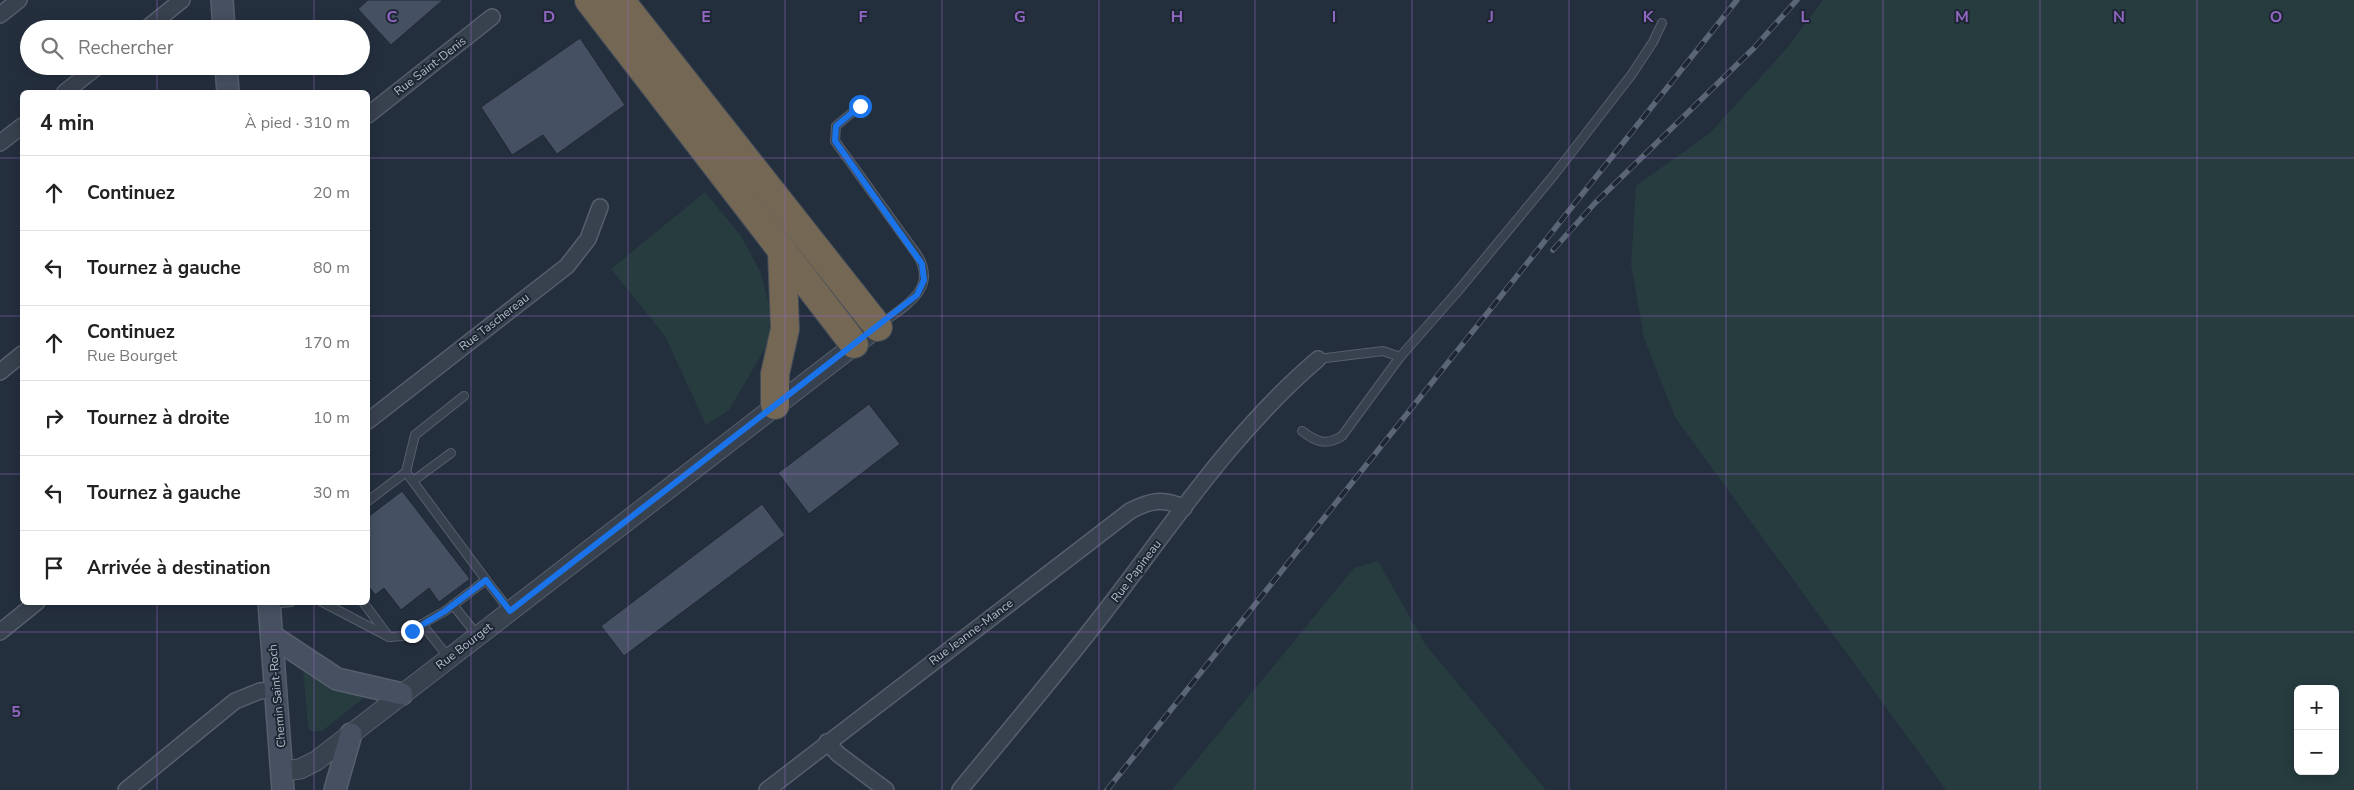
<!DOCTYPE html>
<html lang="fr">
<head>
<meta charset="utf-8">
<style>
	:root { --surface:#fff; --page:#f6f6f6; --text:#222; --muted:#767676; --line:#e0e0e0 }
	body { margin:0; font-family:"Nunito Sans",sans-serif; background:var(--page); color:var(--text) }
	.controls { position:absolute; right:15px; bottom:15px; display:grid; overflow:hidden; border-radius:8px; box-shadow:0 2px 12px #0003 }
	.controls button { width:45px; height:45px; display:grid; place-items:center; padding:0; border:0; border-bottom:1px solid var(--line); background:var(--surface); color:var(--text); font:25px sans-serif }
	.stop { position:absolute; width:15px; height:15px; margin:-11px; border:4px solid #1a73e8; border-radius:50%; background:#fff }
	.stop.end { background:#1a73e8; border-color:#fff; box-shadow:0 1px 5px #0008 }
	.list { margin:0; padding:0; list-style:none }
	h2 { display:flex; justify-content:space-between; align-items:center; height:65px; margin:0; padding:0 20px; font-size:21px }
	h2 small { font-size:16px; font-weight:400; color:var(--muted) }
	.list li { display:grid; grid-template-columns:32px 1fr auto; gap:15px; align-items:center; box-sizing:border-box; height:75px; padding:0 20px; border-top:1px solid var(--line) }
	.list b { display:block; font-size:19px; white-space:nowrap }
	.list p { margin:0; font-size:16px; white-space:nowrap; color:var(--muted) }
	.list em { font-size:16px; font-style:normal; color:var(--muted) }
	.icon { flex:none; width:28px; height:28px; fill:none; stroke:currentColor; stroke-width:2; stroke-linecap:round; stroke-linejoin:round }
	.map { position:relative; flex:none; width:2354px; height:790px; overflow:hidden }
	.search { position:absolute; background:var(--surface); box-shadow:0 2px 12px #0003; left:20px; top:20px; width:350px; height:55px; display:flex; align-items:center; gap:12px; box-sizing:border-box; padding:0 18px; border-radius:28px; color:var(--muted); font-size:19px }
	.panel { position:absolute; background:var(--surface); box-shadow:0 2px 12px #0003; left:20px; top:90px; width:350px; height:515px; border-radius:8px }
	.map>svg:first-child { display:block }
	.green { fill:#263c3f; fill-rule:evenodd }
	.building { fill:#455162; stroke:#1f2835 }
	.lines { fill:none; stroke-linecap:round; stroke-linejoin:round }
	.service-casing { stroke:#565f6c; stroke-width:10 }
	.minor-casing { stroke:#565f6c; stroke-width:18 }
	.tertiary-casing { stroke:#565f6c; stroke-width:21 }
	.secondary-casing { stroke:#565f6c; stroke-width:24 }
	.motorway-casing { stroke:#434c59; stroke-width:30 }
	.service { stroke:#38414e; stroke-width:8 }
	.minor { stroke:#38414e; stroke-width:15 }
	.tertiary { stroke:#38414e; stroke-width:19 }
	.secondary { stroke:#465061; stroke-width:21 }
	.motorway { stroke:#746855; stroke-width:28 }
	.rail-casing { stroke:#5a6575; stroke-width:5.5 }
	.rail { stroke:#1d2633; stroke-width:4; stroke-dasharray:11; stroke-linecap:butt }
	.route { stroke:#1a73e8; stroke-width:6 }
	.grid { fill:none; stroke:#9266c3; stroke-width:1; stroke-opacity:0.55 }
	.labels { text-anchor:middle; stroke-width:4; stroke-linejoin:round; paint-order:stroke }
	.street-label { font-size:12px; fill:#b4bcc9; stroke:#1d2633 }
	.grid-label { font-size:16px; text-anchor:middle; font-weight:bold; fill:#9266c3; stroke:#1d2633; stroke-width:4; stroke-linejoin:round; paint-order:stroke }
</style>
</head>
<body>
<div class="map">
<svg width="2354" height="790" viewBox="0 0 2354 790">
	<rect width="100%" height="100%" fill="#242f3e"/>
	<!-- green -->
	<g class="green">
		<path d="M 1823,0 L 2354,0 L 2354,790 L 1946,790 L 1675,417 L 1644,338 L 1631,264 L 1636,186 L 1710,133 L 1787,48 ZM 2298,689 L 2335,689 L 2335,771 L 2298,771 Z"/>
		<polygon points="705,192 741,236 760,271 770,308 769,342 729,410 706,425 665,336 611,269"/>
		<polygon points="1378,561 1425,644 1546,790 1172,790 1354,568"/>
		<polygon points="303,668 364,695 365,697 322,731 310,731 308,727"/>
	</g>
	<!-- building -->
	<g class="building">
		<polygon points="368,0 443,0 391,45 358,9"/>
		<polygon points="580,38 625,105 557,154 543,135 512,155 481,107"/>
		<polygon points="869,404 900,444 809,514 778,473"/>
		<polygon points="402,491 470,579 439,602 429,588 401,610 384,588 375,595 368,585 368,517"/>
		<polygon points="762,504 785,535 624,656 601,626"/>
	</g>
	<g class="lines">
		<!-- service casing -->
		<g class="service-casing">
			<g id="service">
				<path d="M 860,106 L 836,126 L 835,141 L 918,256 C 938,290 904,306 881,324"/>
				<polyline points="1318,359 1383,351 1400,357"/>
				<path d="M 1302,431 C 1316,442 1326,446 1342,436 L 1400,357 L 1458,291 L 1554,175 L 1632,74 L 1653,42 L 1662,23"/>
				<polyline points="406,472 415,435 464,396"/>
				<polyline points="413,481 451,453"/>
				<polyline points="368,501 406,472 486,580"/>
				<polyline points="322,602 389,637 403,636 422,624 449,658"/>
				<polyline points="363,602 389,637"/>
				<polyline points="271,604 291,602"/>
				<polyline points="453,605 478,636"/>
				<polyline points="422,624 445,611 486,580 510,611"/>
			</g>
		</g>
		<!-- minor casing -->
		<g class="minor-casing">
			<g id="minor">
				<polyline points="0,15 19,0"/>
				<polyline points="146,29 182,0"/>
				<polyline points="65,92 98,66"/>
				<polyline points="368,115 492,17"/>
				<polyline points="0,143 22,126"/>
				<polyline points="0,372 22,354"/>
				<polyline points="368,421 567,266 588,239 600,207"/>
				<polyline points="0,632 37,602"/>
				<polyline points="827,742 838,754 886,790"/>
				<polyline points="126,790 235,701 260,691 276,690"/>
				<path d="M 767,790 L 1130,511 C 1149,501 1164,497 1184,508"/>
				<path d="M 960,790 C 1011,727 1064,666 1113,601 C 1177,517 1237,428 1318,359"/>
			</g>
		</g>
		<!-- tertiary casing -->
		<g class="tertiary-casing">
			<polyline id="tertiary" points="283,771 300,769 316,761 878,327"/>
		</g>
		<!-- secondary casing -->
		<g class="secondary-casing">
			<g id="secondary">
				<polyline points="222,0 224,29"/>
				<polyline points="226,66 228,92"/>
				<polyline points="269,602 283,790"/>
				<polyline points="272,636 337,679 402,694"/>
				<polyline points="335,790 351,734"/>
			</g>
		</g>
		<!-- motorway casing -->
		<g class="motorway-casing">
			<g id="motorway">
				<polyline points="589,0 854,344"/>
				<polyline points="620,0 878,327"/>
				<polyline points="775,405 775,374 785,329 782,251"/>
			</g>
		</g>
		<!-- service -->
		<use href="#service" class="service"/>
		<!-- minor -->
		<use href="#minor" class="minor"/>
		<!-- tertiary -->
		<use href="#tertiary" class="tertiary"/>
		<!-- secondary -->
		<use href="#secondary" class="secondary"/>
		<!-- motorway -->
		<use href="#motorway" class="motorway"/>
		<!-- rail casing -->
		<g class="rail-casing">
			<g id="rail">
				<polyline points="1553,250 1595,203 1754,48 1797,0"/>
				<polyline points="1107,790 1737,0"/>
			</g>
		</g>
		<!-- rail -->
		<use href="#rail" class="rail"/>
	</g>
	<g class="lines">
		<!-- route -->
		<polyline class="route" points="412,631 445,611 486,580 510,611 917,295 924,280 922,264 835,141 836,126 860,106"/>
	</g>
	<!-- grid -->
	<path class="grid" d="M 157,0 L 157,29M 314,0 L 314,29M 471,0 L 471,790M 628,0 L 628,790M 785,0 L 785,790M 942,0 L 942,790M 1099,0 L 1099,790M 1255,0 L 1255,790M 1412,0 L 1412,790M 1569,0 L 1569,790M 1726,0 L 1726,790M 1883,0 L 1883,790M 2040,0 L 2040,790M 2197,0 L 2197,790M 157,66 L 157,92M 314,66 L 314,92M 0,158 L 22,158M 368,158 L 2354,158M 0,316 L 22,316M 368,316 L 2354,316M 0,474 L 22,474M 368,474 L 2354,474M 157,602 L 157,790M 314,602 L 314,790M 0,632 L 2354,632"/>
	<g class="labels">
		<!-- street labels -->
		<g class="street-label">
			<text transform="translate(430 66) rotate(-38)" y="4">Rue Saint-Denis</text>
			<text transform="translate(494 322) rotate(-38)" y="4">Rue Taschereau</text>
			<text transform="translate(1136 571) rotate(-53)" y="4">Rue Papineau</text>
			<text transform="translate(971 632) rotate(-37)" y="4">Rue Jeanne-Mance</text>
			<text transform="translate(464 646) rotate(-38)" y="4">Rue Bourget</text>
			<text transform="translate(277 696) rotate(-95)" y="4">Chemin Saint-Roch</text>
		</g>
	</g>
	<g class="grid-label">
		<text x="392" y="22">C</text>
		<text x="549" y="22">D</text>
		<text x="706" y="22">E</text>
		<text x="863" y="22">F</text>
		<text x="1020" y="22">G</text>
		<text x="1177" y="22">H</text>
		<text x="1334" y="22">I</text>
		<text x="1491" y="22">J</text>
		<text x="1648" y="22">K</text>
		<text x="1805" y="22">L</text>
		<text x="1962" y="22">M</text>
		<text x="2119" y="22">N</text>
		<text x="2276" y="22">O</text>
		<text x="16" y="717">5</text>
	</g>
</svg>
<div class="controls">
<button>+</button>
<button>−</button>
</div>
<div class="stop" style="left:860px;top:106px"></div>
<div class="stop end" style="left:412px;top:631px"></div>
<div class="search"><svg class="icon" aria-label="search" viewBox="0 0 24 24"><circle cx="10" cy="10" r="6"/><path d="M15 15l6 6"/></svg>Rechercher</div>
<section class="panel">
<h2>4 min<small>À pied · 310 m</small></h2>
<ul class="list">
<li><svg class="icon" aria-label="ahead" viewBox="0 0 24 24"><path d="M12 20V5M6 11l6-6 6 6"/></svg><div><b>Continuez</b></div><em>20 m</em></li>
<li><svg class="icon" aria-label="left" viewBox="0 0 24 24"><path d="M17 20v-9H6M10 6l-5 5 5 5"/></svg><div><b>Tournez à gauche</b></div><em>80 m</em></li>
<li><svg class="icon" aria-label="ahead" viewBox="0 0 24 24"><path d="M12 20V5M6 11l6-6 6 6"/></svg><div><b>Continuez</b><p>Rue Bourget</p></div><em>170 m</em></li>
<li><svg class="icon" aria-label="right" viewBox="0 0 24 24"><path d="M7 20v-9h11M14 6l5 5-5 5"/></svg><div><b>Tournez à droite</b></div><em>10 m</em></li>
<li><svg class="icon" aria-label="left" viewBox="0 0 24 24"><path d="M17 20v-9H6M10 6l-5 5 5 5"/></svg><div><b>Tournez à gauche</b></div><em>30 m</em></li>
<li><svg class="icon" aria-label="arrive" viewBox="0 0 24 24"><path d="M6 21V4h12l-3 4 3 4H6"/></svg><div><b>Arrivée à destination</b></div></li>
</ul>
</section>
</div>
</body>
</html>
